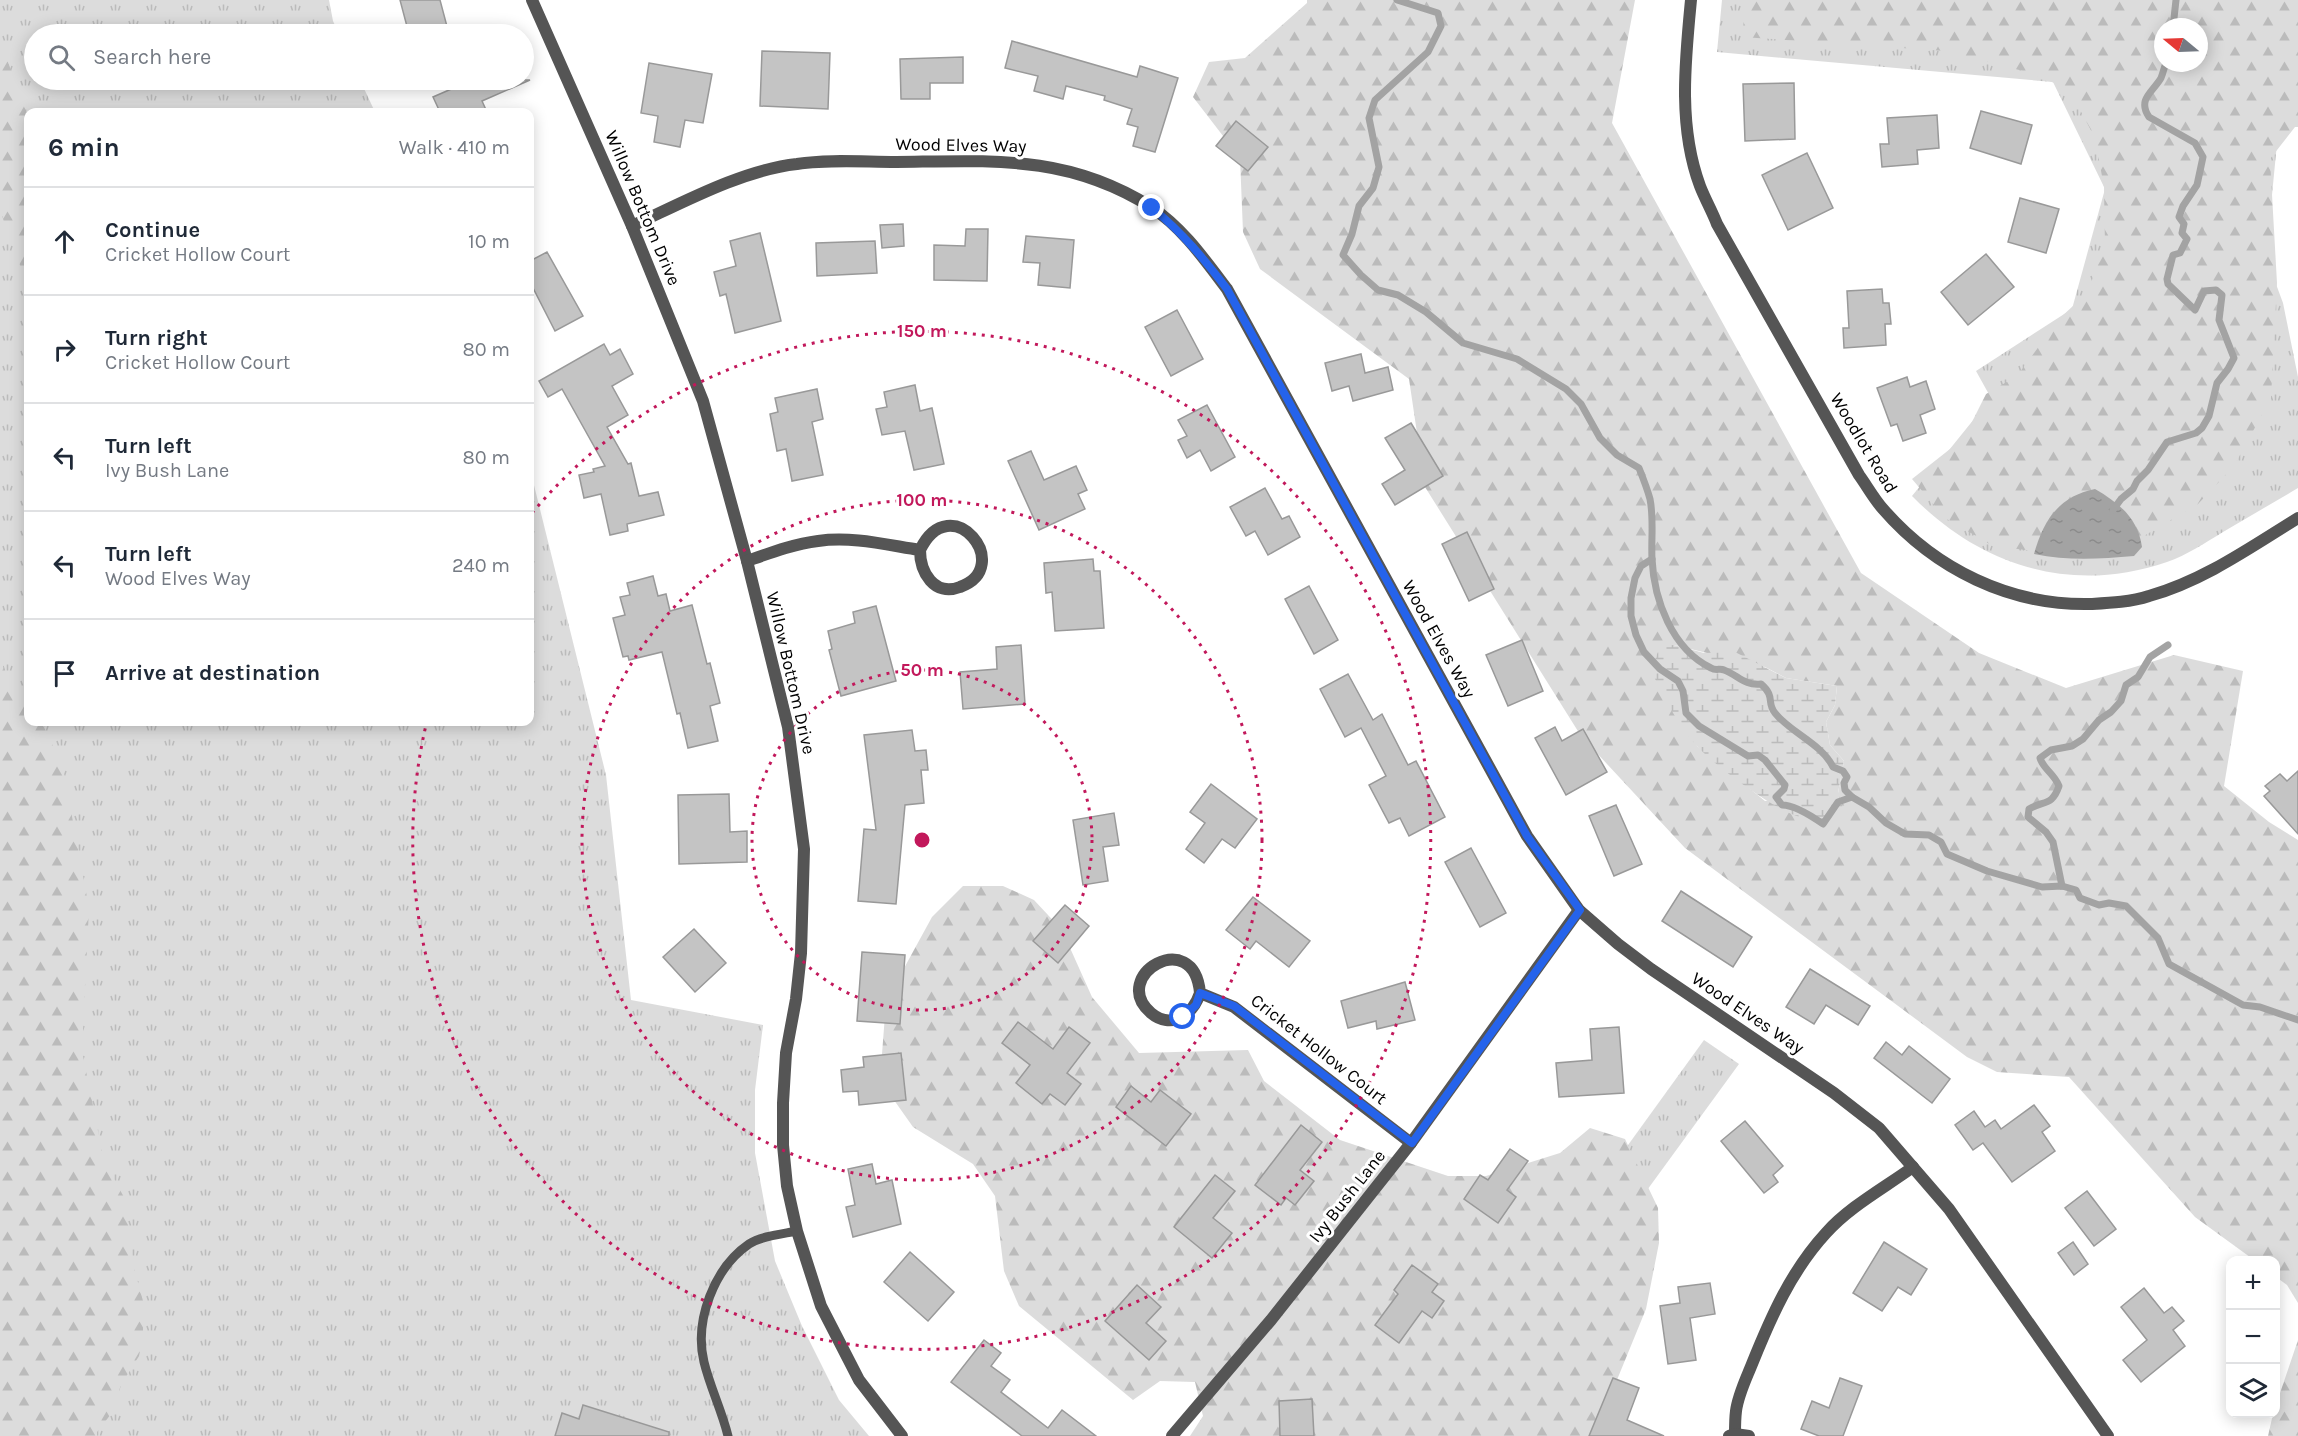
<!DOCTYPE html>
<html lang="en">
<head>
<meta charset="utf-8">
<style>
	:root { --surface:#fff; --page:#f6f6f7; --text:#1f2937; --muted:#747a83; --line:#e0e1e3 }
	body { margin:0; font-family:Karla,sans-serif; background:var(--page); color:var(--text) }
	.controls { position:absolute; right:18px; bottom:18px; display:grid; overflow:hidden; border-radius:12px; box-shadow:0 3px 15px #0003 }
	.controls button { width:54px; height:54px; display:grid; place-items:center; padding:0; border:0; border-bottom:2px solid var(--line); background:var(--surface); color:var(--text); font:30px sans-serif }
	.compass { position:absolute; left:2154px; top:18px; width:54px; height:54px; border-radius:50%; background:var(--surface); box-shadow:0 3px 15px #0003; rotate:289deg }
	.stop { position:absolute; width:18px; height:18px; margin:-14px; border:4px solid #2563eb; border-radius:50%; background:#fff }
	.stop.end { background:#2563eb; border-color:#fff; box-shadow:0 2px 6px #0008 }
	.list { margin:0; padding:0; list-style:none }
	h2 { display:flex; justify-content:space-between; align-items:center; height:78px; margin:0; padding:0 24px; font-size:26px }
	h2 small { font-size:20px; font-weight:400; color:var(--muted) }
	.list li { display:grid; grid-template-columns:39px 1fr auto; gap:18px; align-items:center; box-sizing:border-box; height:108px; padding:0 24px; border-top:2px solid var(--line) }
	.list b { display:block; font-size:22px; white-space:nowrap }
	.list p { margin:0; font-size:20px; white-space:nowrap; color:var(--muted) }
	.list em { font-size:20px; font-style:normal; color:var(--muted) }
	.icon { flex:none; width:33px; height:33px; fill:none; stroke:currentColor; stroke-width:2; stroke-linecap:round; stroke-linejoin:round }
	.map { position:relative; flex:none; width:2298px; height:1436px; overflow:hidden }
	.search { position:absolute; background:var(--surface); box-shadow:0 3px 15px #0003; left:24px; top:24px; width:510px; height:66px; display:flex; align-items:center; gap:15px; box-sizing:border-box; padding:0 21px; border-radius:33px; color:var(--muted); font-size:22px }
	.panel { position:absolute; background:var(--surface); box-shadow:0 3px 15px #0003; left:24px; top:108px; width:510px; height:618px; border-radius:12px }
	.map>svg:first-child { display:block }
	.grass { fill:url(#grass-tufts); fill-rule:evenodd }
	.forest { fill:url(#forest-firs); fill-rule:evenodd }
	.wetland { fill:url(#wetland-marsh) }
	.water { fill:url(#water-ripples) }
	.lines { fill:none; stroke-linecap:round; stroke-linejoin:round }
	.stream { stroke:#a3a3a3; stroke-width:7 }
	.building { fill:#c4c4c4; stroke:#999; stroke-width:1.5 }
	.service { stroke:#555; stroke-width:9 }
	.minor { stroke:#555; stroke-width:12 }
	.route { stroke:#2563eb; stroke-width:8 }
	.ring { fill:none; stroke:#c2185b; stroke-width:3; stroke-dasharray:3 6 }
	.labels { text-anchor:middle; stroke-width:6; stroke-linejoin:round; paint-order:stroke }
	.street-label { font-size:18px; fill:#000; stroke:#fff }
	.centre { fill:#c2185b; stroke:#fff; stroke-width:3 }
	.ring-label { font-size:18px; text-anchor:middle; font-weight:bold; fill:#c2185b; stroke:#fff; stroke-width:6; stroke-linejoin:round; paint-order:stroke }
</style>
</head>
<body>
<div class="map">
<svg width="2298" height="1436" viewBox="0 0 2298 1436">
	<defs>
		<pattern id="grass-tufts" width="24" height="20" patternUnits="userSpaceOnUse" patternTransform="scale(1.5)"><rect width="24" height="20" fill="#dcdcdc"/><path d="M3 7l-1-3M5 7V3M7 7l1-3M15 17l-1-3M17 17v-4M19 17l1-3" fill="none" stroke="#bbb"/></pattern>
		<pattern id="forest-firs" width="22" height="20" patternUnits="userSpaceOnUse" patternTransform="scale(1.5)"><rect width="22" height="20" fill="#dcdcdc"/><path d="M5 1l3.5 6h-7zM16 11l3.5 6h-7z" fill="#bbb"/></pattern>
		<pattern id="wetland-marsh" width="20" height="14" patternUnits="userSpaceOnUse" patternTransform="scale(1.5)"><rect width="20" height="14" fill="#dcdcdc"/><path d="M1 5h8M5 5V1M11 12h8M15 12V8" fill="none" stroke="#bbb"/></pattern>
		<pattern id="water-ripples" width="26" height="14" patternUnits="userSpaceOnUse" patternTransform="scale(1.5)"><rect width="26" height="14" fill="#a3a3a3"/><path d="M2 4q2-2 4 0t4 0M15 11q2-2 4 0t4 0" fill="none" stroke="#8b8b8b"/></pattern>
	</defs>
	<rect width="100%" height="100%" fill="#fff"/>
	<!-- grass -->
	<g class="grass">
		<polygon points="0,0 329,0 333,21 339,34 34,34 34,80 360,80 375,112 28,112 28,722 530,722 530,469 606,775 631,1000 763,1025 755,1090 755,1153 775,1261 802,1326 839,1400 869,1436 0,1436"/>
		<path d="M 1722,0 L 2253,0 L 2281,102 L 2266,257 L 2283,303 L 2298,377 L 2298,488 C 2273,503 2248,517 2223,532 C 2205,543 2187,555 2167,562 C 2071,595 1981,566 1912,496 L 1991,398 L 1976,371 L 2072,309 L 2105,189 L 2053,82 L 1717,52 ZM 2163,27 L 2199,27 L 2199,63 L 2163,63 Z"/>
		<polygon points="1704,1040 1739,1064 1486,1411 1422,1430"/>
	</g>
	<!-- forest -->
	<g class="forest">
		<path d="M 1307,0 L 1635,0 L 1612,123 L 1861,573 L 1979,653 L 2066,688 L 2174,655 L 2243,671 L 2224,786 L 2269,822 L 2298,840 L 2298,1303 L 2287,1285 L 2276,1277 L 2276,1260 L 2254,1260 L 2195,1217 L 2069,1077 L 1997,1072 L 1967,1057 L 1685,848 L 1581,736 L 1425,487 L 1409,379 L 1260,269 L 1243,232 L 1240,158 L 1193,97 L 1209,62 L 1245,58 L 1307,3 ZM 1674,645 L 1765,667 L 1786,678 L 1837,686 L 1835,705 L 1826,722 L 1830,745 L 1844,761 L 1838,793 L 1765,801 L 1697,746 Z"/>
		<path d="M 1746,0 L 2298,0 L 2298,127 L 2295,127 L 2270,159 L 2277,283 L 2271,398 L 2234,466 L 2198,504 L 2132,543 L 2074,556 L 1993,546 L 1945,518 L 1912,479 L 1964,438 L 1986,394 L 2017,376 L 2060,318 L 2087,293 L 2105,246 L 2104,187 L 2095,138 L 2069,89 L 2027,72 L 1946,51 L 1742,37 ZM 2163,27 L 2199,27 L 2199,63 L 2163,63 Z"/>
		<polygon points="0,40 28,117 28,288 0,209"/>
		<polygon points="0,655 6,678 28,700 28,722 42,722 63,768 89,908 82,1051 104,1161 125,1199 133,1264 143,1301 143,1336 139,1356 121,1385 111,1414 97,1432 97,1436 0,1436"/>
		<polygon points="963,886 1003,886 1034,900 1062,930 1092,997 1139,1053 1248,1050 1264,1081 1340,1140 1448,1176 1486,1176 1560,1153 1590,1128 1625,1139 1658,1208 1659,1243 1646,1309 1594,1436 1190,1436 1203,1416 1195,1382 1160,1381 1133,1400 1019,1306 1004,1271 995,1196 973,1164 913,1127 889,1093 882,1054 885,1015 897,981 932,917"/>
		<polygon points="2298,1340 2298,1436 2268,1436 2273,1414 2276,1414 2276,1405"/>
	</g>
	<!-- wetland -->
	<path class="wetland" d="M 1674,645 L 1704,653 L 1735,652 L 1786,678 L 1837,686 L 1835,705 L 1826,722 L 1830,745 L 1844,761 L 1838,793 L 1844,812 C 1832,819 1814,820 1800,817 C 1774,810 1715,766 1697,746 C 1677,725 1664,696 1651,671 L 1660,646 Z"/>
	<!-- water -->
	<path class="water" d="M 2095,489 C 2119,503 2138,518 2142,547 L 2134,556 C 2099,559 2068,561 2034,554 C 2043,521 2059,496 2095,489 Z"/>
	<g class="lines">
		<!-- stream -->
		<g class="stream">
			<path d="M 1397,0 L 1438,13 L 1441,26 L 1428,52 L 1375,100 L 1369,118 L 1379,167 L 1373,188 L 1359,206 L 1352,234 L 1343,255 L 1361,275 L 1378,290 L 1398,295 L 1426,312 L 1463,343 L 1517,359 L 1566,389 L 1581,404 L 1600,438 L 1617,455 L 1639,468 C 1643,478 1647,488 1650,499 C 1654,519 1651,539 1652,559 C 1654,600 1672,649 1711,668 C 1716,671 1720,668 1724,670 C 1738,675 1744,686 1761,684 C 1776,697 1766,702 1775,713 C 1791,733 1822,744 1833,767 L 1843,771 L 1847,777 L 1844,783 L 1845,790 L 1852,797 L 1869,807 L 1886,823 L 1905,834 L 1929,835 L 1941,842 L 1947,854 L 1987,871 L 2042,887 L 2062,886 L 2076,890 L 2080,898 L 2099,905 L 2109,903 L 2126,906 L 2158,938 L 2169,964 L 2243,1005 L 2260,1007 L 2298,1020"/>
			<polyline points="2173,27 2176,0"/>
			<path d="M 2113,510 L 2121,499 L 2133,489 L 2137,481 L 2148,470 L 2167,442 L 2196,433 L 2202,428 L 2209,416 L 2217,383 L 2228,369 L 2234,358 L 2219,320 L 2222,295 L 2216,290 L 2204,291 L 2195,310 L 2168,284 L 2167,279 L 2173,255 L 2180,253 L 2187,239 L 2182,233 L 2184,224 L 2179,217 L 2183,206 L 2197,185 L 2203,157 L 2195,143 L 2149,117 C 2137,99 2153,92 2161,78 C 2163,73 2164,68 2166,63"/>
			<path d="M 1652,559 L 1641,566 L 1635,578 L 1631,598 L 1631,616 L 1636,635 L 1644,652 L 1660,669 L 1678,681 L 1683,691 L 1686,713 L 1699,726 L 1748,756 L 1758,755 L 1765,760 L 1785,785 L 1784,789 L 1776,797 L 1782,805 C 1794,805 1813,817 1823,824 L 1838,802 L 1852,797"/>
			<path d="M 2062,886 L 2053,842 L 2046,832 L 2028,817 L 2029,809 C 2045,800 2052,806 2059,786 C 2054,773 2043,769 2040,758 L 2051,750 L 2072,746 L 2083,739 L 2099,720 L 2111,712 L 2121,701 L 2126,685 L 2138,677 L 2150,657 L 2168,645"/>
		</g>
	</g>
	<!-- building -->
	<g class="building">
		<polygon points="400,0 440,0 449,34 409,34"/>
		<polygon points="1012,41 1137,77 1140,66 1178,78 1155,152 1133,146 1138,127 1127,124 1132,109 1104,100 1105,96 1066,86 1063,99 1034,91 1038,76 1005,68"/>
		<polygon points="762,51 830,53 828,109 760,106"/>
		<polygon points="963,57 963,83 930,83 930,99 901,99 900,59"/>
		<polygon points="649,63 712,74 703,123 685,120 680,147 654,142 658,116 641,113"/>
		<polygon points="472,80 530,80 482,101 487,112 440,112 433,97"/>
		<polygon points="1794,83 1795,139 1745,141 1743,84"/>
		<polygon points="1981,111 2032,125 2021,164 1970,148"/>
		<polygon points="1937,115 1939,148 1917,150 1918,164 1882,167 1880,144 1889,144 1887,118"/>
		<polygon points="1236,121 1268,147 1248,171 1216,146"/>
		<polygon points="1807,153 1833,208 1788,230 1762,175"/>
		<polygon points="2020,198 2059,209 2046,253 2008,242"/>
		<polygon points="903,224 904,246 882,248 880,225"/>
		<polygon points="966,229 988,229 987,281 934,280 934,245 965,246"/>
		<polygon points="760,233 781,321 735,333 726,294 720,296 714,272 736,266 730,241"/>
		<polygon points="1026,236 1074,240 1070,288 1038,285 1040,263 1023,262"/>
		<polygon points="875,241 877,273 817,276 816,243"/>
		<polygon points="547,252 583,316 555,331 530,282 530,261"/>
		<polygon points="1986,254 2014,287 1968,325 1941,292"/>
		<polygon points="1882,289 1883,303 1889,303 1891,324 1885,324 1886,345 1844,348 1843,328 1849,328 1847,291"/>
		<polygon points="1177,310 1203,359 1171,376 1145,327"/>
		<polygon points="604,344 610,355 620,349 633,374 612,386 628,415 607,427 628,464 631,463 639,496 658,492 664,515 627,524 628,531 610,535 601,494 584,498 579,475 594,472 593,469 605,466 562,389 548,397 539,381"/>
		<polygon points="1361,354 1365,373 1388,367 1393,390 1353,401 1349,386 1332,391 1325,363"/>
		<polygon points="1907,377 1910,387 1926,381 1935,409 1920,415 1926,433 1903,441 1897,424 1891,426 1877,388"/>
		<polygon points="915,385 920,411 932,408 944,464 914,470 905,431 882,435 876,409 887,407 884,392"/>
		<polygon points="817,389 823,419 812,422 823,475 792,481 786,449 777,451 770,414 778,412 775,398"/>
		<polygon points="1207,405 1235,457 1211,471 1200,450 1187,458 1178,440 1187,436 1178,420"/>
		<polygon points="1411,423 1443,476 1395,505 1382,484 1405,470 1385,438"/>
		<polygon points="1031,451 1044,480 1076,466 1087,490 1078,494 1085,509 1039,530 1008,461"/>
		<polygon points="1265,488 1282,519 1289,516 1300,537 1268,555 1255,531 1246,536 1230,507"/>
		<polygon points="1467,532 1494,589 1469,601 1442,544"/>
		<polygon points="1093,559 1094,571 1100,571 1104,628 1055,631 1052,592 1046,593 1044,563"/>
		<polygon points="653,576 658,596 666,594 670,611 692,605 707,664 710,663 720,703 710,706 718,741 688,748 680,713 677,714 662,652 629,660 628,656 623,657 613,618 625,615 620,597 630,595 627,583"/>
		<polygon points="1309,586 1338,640 1314,654 1285,599"/>
		<polygon points="876,606 896,681 841,696 829,650 832,649 828,631 855,623 853,612"/>
		<polygon points="1522,640 1543,691 1508,706 1486,655"/>
		<polygon points="1021,645 1025,704 963,709 960,672 997,669 996,647"/>
		<polygon points="1348,674 1373,720 1382,714 1408,765 1416,761 1445,817 1409,836 1400,818 1389,823 1369,785 1386,776 1361,728 1345,737 1320,689"/>
		<polygon points="1555,727 1562,741 1583,729 1607,772 1566,795 1535,738"/>
		<polygon points="912,730 915,751 926,750 928,770 921,770 924,803 905,805 896,904 858,901 864,829 876,830 864,735"/>
		<polygon points="2298,771 2298,834 2264,796 2270,791 2265,786 2280,774 2287,781"/>
		<polygon points="1211,784 1257,819 1235,848 1222,839 1204,863 1186,849 1205,823 1190,812"/>
		<polygon points="729,794 730,832 747,831 747,862 679,864 678,795"/>
		<polygon points="1616,805 1642,864 1614,876 1589,816"/>
		<polygon points="1114,813 1119,845 1103,847 1108,881 1083,885 1073,820"/>
		<polygon points="1471,848 1506,913 1480,927 1445,862"/>
		<polygon points="1681,891 1752,937 1733,967 1662,921"/>
		<polygon points="1253,897 1310,941 1289,967 1256,941 1250,949 1226,930"/>
		<polygon points="1065,905 1089,926 1058,963 1033,941"/>
		<polygon points="694,929 726,963 695,992 663,957"/>
		<polygon points="862,952 905,955 900,1024 857,1021"/>
		<polygon points="1810,969 1870,1006 1858,1025 1826,1005 1814,1024 1786,1007"/>
		<polygon points="1405,982 1415,1020 1377,1029 1376,1021 1348,1028 1341,1001"/>
		<polygon points="1018,1022 1053,1049 1069,1027 1090,1043 1067,1073 1081,1084 1065,1105 1050,1094 1042,1104 1016,1083 1030,1065 1002,1043"/>
		<polygon points="1619,1027 1624,1093 1559,1097 1556,1063 1592,1060 1590,1029"/>
		<polygon points="1886,1042 1902,1055 1909,1046 1950,1079 1932,1103 1874,1058"/>
		<polygon points="901,1053 906,1100 859,1105 858,1091 843,1092 841,1070 864,1067 863,1057"/>
		<polygon points="1131,1086 1151,1102 1160,1090 1191,1114 1166,1146 1116,1107"/>
		<polygon points="2034,1105 2050,1126 2042,1132 2055,1151 2012,1182 1983,1143 1973,1150 1955,1125 1974,1111 1985,1127 1995,1120 2001,1129"/>
		<polygon points="1745,1121 1783,1166 1773,1175 1778,1182 1764,1193 1721,1141"/>
		<polygon points="1301,1125 1322,1142 1300,1170 1314,1181 1295,1205 1286,1198 1281,1205 1255,1185"/>
		<polygon points="1510,1149 1528,1161 1507,1190 1516,1197 1498,1223 1464,1199 1480,1175 1488,1180"/>
		<polygon points="872,1164 876,1184 892,1180 901,1224 853,1237 846,1207 855,1205 848,1169"/>
		<polygon points="1215,1175 1235,1191 1213,1218 1232,1233 1212,1258 1174,1227"/>
		<polygon points="2087,1191 2116,1229 2094,1246 2065,1208"/>
		<polygon points="1884,1242 1927,1269 1911,1295 1898,1287 1882,1311 1853,1293"/>
		<polygon points="2073,1242 2088,1264 2074,1275 2058,1253"/>
		<polygon points="910,1252 954,1292 928,1321 884,1282"/>
		<polygon points="1412,1265 1438,1284 1432,1292 1444,1301 1432,1318 1422,1311 1399,1343 1375,1325 1398,1294 1394,1290"/>
		<polygon points="1710,1283 1715,1314 1690,1318 1696,1360 1668,1364 1660,1306 1680,1303 1678,1287"/>
		<polygon points="1137,1285 1161,1307 1146,1323 1166,1341 1149,1360 1105,1321"/>
		<polygon points="2144,1288 2164,1313 2172,1307 2184,1321 2173,1330 2185,1346 2141,1382 2123,1360 2147,1340 2121,1307"/>
		<polygon points="984,1340 1001,1353 991,1366 1010,1380 1001,1392 1048,1428 1062,1410 1096,1436 1022,1436 951,1382"/>
		<polygon points="1613,1378 1639,1388 1627,1420 1664,1436 1589,1436"/>
		<polygon points="1840,1378 1862,1386 1843,1436 1819,1436 1801,1429 1812,1401 1829,1408"/>
		<polygon points="1312,1399 1314,1436 1280,1436 1279,1401"/>
		<polygon points="583,1405 669,1432 669,1436 555,1436 562,1413 579,1419"/>
	</g>
	<g class="lines">
		<!-- service -->
		<path class="service" d="M 728,1436 C 722,1411 710,1387 704,1362 C 694,1321 714,1268 749,1244 C 761,1236 782,1234 797,1231"/>
		<!-- minor -->
		<g class="minor">
			<polyline points="532,0 632,226 703,401 747,561 788,727 804,849 801,953 796,999 786,1053 783,1103 783,1145 787,1186 797,1231 821,1306 859,1380 902,1436"/>
			<path d="M 1691,0 C 1685,62 1678,127 1700,186 C 1705,199 1712,211 1717,224 L 1859,475 C 1867,486 1874,499 1883,509 C 1935,569 2010,606 2091,604 C 2110,603 2131,602 2149,596 C 2203,581 2251,547 2298,518"/>
			<path d="M 632,226 C 682,203 742,170 797,164 C 829,159 864,162 896,162 C 991,161 1067,154 1151,207 C 1182,227 1205,260 1227,289 L 1527,836 L 1579,910 L 1618,944 L 1651,969 L 1834,1093 L 1879,1128 L 1949,1209 L 2108,1436"/>
			<path d="M 747,561 C 770,553 794,544 818,541 C 852,536 887,545 920,550 C 920,572 934,597 960,587 C 1016,567 951,486 920,550"/>
			<path d="M 1200,993 C 1193,1015 1171,1030 1151,1013 C 1108,976 1194,925 1200,993 L 1234,1007 L 1411,1143"/>
			<path d="M 1735,1434 C 1735,1427 1735,1419 1736,1411 C 1738,1395 1746,1379 1752,1364 C 1771,1317 1791,1271 1826,1233 C 1849,1207 1884,1188 1913,1167"/>
			<polyline points="1172,1436 1271,1320 1411,1143 1579,910"/>
			<polyline points="1729,1436 1735,1434 1749,1436"/>
		</g>
	</g>
	<g class="lines">
		<!-- route -->
		<path class="route" d="M 1152,208 C 1182,232 1204,259 1227,289 L 1527,836 L 1580,910 L 1412,1143 L 1234,1006 L 1200,993 L 1196,1005 L 1183,1017"/>
	</g>
	<!-- distance rings -->
	<g class="ring">
		<circle cx="922" cy="840" r="170"/>
		<circle cx="922" cy="840" r="340"/>
		<path d="M532 513A509 509 0 1 1 426 725"/>
	</g>
	<g class="labels">
		<!-- street labels -->
		<g class="street-label">
			<text transform="translate(961 145) rotate(1)" y="6">Wood Elves Way</text>
			<text transform="translate(643 208) rotate(67)" y="6">Willow Bottom Drive</text>
			<text transform="translate(1864 443) rotate(59)" y="6">Woodlot Road</text>
			<text transform="translate(1439 639) rotate(61)" y="6">Wood Elves Way</text>
			<text transform="translate(791 673) rotate(77)" y="6">Willow Bottom Drive</text>
			<text transform="translate(1748 1013) rotate(34)" y="6">Wood Elves Way</text>
			<text transform="translate(1319 1049) rotate(38)" y="6">Cricket Hollow Court</text>
			<text transform="translate(1347 1196) rotate(-52)" y="6">Ivy Bush Lane</text>
		</g>
	</g>
	<circle cx="922" cy="840" r="9" class="centre"/>
	<g class="ring-label">
		<text x="922" y="337">150 m</text>
		<text x="922" y="506">100 m</text>
		<text x="922" y="676">50 m</text>
	</g>
</svg>
<div class="controls">
<button>+</button>
<button>−</button>
<button><svg class="icon" aria-label="layers" viewBox="0 0 24 24"><path d="M12 4l9 5-9 5-9-5zM3 14l9 5 9-5"/></svg></button>
</div>
<svg class="compass" viewBox="-18 -18 36 36"><path d="M0-13l5 13h-10z" fill="#e53935"/><path d="M0 13l5-13h-10z" fill="#747a83"/></svg>
<div class="stop" style="left:1183px;top:1017px"></div>
<div class="stop end" style="left:1152px;top:208px"></div>
<div class="search"><svg class="icon" aria-label="search" viewBox="0 0 24 24"><circle cx="10" cy="10" r="6"/><path d="M15 15l6 6"/></svg>Search here</div>
<section class="panel">
<h2>6 min<small>Walk · 410 m</small></h2>
<ul class="list">
<li><svg class="icon" aria-label="ahead" viewBox="0 0 24 24"><path d="M12 20V5M6 11l6-6 6 6"/></svg><div><b>Continue</b><p>Cricket Hollow Court</p></div><em>10 m</em></li>
<li><svg class="icon" aria-label="right" viewBox="0 0 24 24"><path d="M7 20v-9h11M14 6l5 5-5 5"/></svg><div><b>Turn right</b><p>Cricket Hollow Court</p></div><em>80 m</em></li>
<li><svg class="icon" aria-label="left" viewBox="0 0 24 24"><path d="M17 20v-9H6M10 6l-5 5 5 5"/></svg><div><b>Turn left</b><p>Ivy Bush Lane</p></div><em>80 m</em></li>
<li><svg class="icon" aria-label="left" viewBox="0 0 24 24"><path d="M17 20v-9H6M10 6l-5 5 5 5"/></svg><div><b>Turn left</b><p>Wood Elves Way</p></div><em>240 m</em></li>
<li><svg class="icon" aria-label="arrive" viewBox="0 0 24 24"><path d="M6 21V4h12l-3 4 3 4H6"/></svg><div><b>Arrive at destination</b></div></li>
</ul>
</section>
</div>
</body>
</html>
